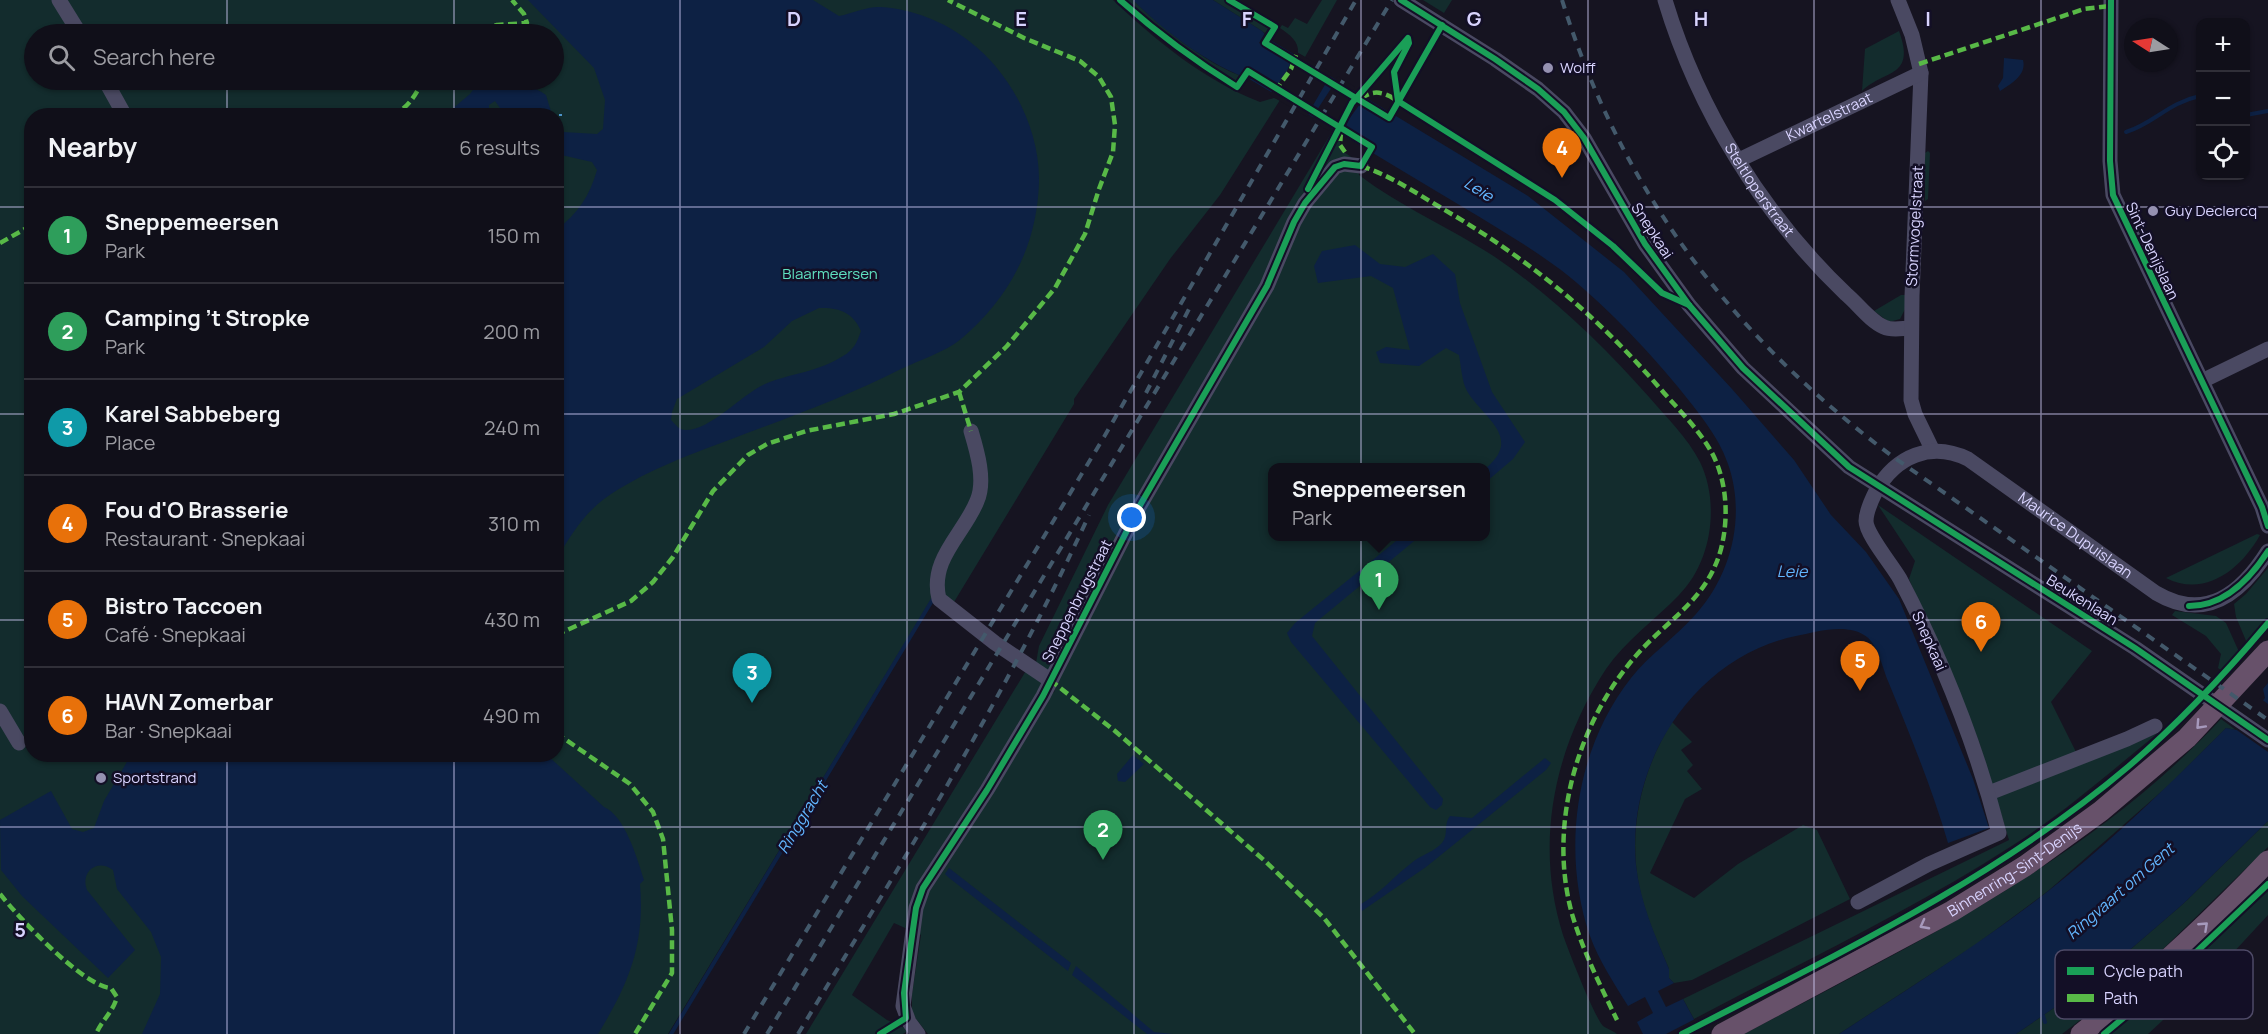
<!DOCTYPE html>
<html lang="en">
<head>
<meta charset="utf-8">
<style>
	:root { --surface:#100f19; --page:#191822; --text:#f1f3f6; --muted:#9c9ca2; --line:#302f38; --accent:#ea580c }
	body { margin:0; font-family:Manrope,sans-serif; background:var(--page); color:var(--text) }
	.controls { position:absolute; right:18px; top:18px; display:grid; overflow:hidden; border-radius:12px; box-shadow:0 2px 4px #0004 }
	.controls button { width:54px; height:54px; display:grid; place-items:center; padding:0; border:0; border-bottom:2px solid var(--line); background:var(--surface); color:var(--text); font:30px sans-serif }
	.compass { position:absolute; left:2124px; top:18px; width:54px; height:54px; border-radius:50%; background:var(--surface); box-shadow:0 2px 4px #0004; rotate:282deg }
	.you { position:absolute; left:1132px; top:518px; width:21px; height:21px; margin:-15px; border:4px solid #fff; border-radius:50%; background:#1a73e8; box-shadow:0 0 0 9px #1a73e833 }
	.badge { display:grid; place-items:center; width:39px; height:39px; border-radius:50%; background:var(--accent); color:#fff; font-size:20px; font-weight:700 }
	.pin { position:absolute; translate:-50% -50px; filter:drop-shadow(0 2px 3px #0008) }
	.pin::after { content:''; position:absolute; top:32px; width:21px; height:18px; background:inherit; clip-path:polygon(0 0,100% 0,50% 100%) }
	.popup { position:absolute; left:1268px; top:463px; width:222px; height:78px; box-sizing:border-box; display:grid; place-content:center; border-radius:12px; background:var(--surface); filter:drop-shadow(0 2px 4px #0005); font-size:20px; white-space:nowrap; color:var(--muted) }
	.popup b { font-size:22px; color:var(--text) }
	.popup::after { content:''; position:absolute; left:50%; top:100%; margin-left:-12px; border:12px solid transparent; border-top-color:var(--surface) }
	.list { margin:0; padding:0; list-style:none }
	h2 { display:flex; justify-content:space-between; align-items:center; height:78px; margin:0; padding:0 24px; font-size:26px }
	h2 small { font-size:20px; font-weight:400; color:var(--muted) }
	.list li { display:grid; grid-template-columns:39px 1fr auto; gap:18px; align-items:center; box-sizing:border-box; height:96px; padding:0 24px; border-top:2px solid var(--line) }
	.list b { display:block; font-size:22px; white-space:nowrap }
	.list p { margin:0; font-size:20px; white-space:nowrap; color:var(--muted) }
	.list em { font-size:20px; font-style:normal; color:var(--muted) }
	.icon { flex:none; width:33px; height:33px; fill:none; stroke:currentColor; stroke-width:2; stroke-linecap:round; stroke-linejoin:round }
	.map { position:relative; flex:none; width:2268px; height:1034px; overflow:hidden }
	.search { position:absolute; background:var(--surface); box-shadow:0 2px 4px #0004; left:24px; top:24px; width:540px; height:66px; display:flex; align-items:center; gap:15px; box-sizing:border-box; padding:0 21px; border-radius:33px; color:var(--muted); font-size:22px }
	.panel { position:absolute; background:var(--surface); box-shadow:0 2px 4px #0004; left:24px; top:108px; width:540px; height:654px; border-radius:24px }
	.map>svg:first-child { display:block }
	.green { fill:#132c2d; fill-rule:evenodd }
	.water { fill:#0d2144; fill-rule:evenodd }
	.pier { fill:#161421; fill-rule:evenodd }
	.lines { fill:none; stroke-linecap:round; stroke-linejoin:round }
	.stream { stroke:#0d2144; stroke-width:4 }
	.ferry { stroke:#62b6ff; stroke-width:1.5; stroke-dasharray:8 6; stroke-linecap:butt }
	.minor { stroke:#4a4962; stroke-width:15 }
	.highway { stroke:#67516a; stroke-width:21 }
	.rail { stroke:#43596b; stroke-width:4; stroke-dasharray:9 8; stroke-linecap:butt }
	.quiet { stroke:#58b947; stroke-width:4.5; stroke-dasharray:9 4.5; stroke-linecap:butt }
	.cycleway-casing { stroke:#130f26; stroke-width:10 }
	.cycleway { stroke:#1a9f57; stroke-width:6 }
	.oneway { stroke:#a699bc }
	.grid { fill:none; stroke:#d9d4ff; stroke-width:1.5; stroke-opacity:0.55 }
	.poi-dot { fill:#9591b1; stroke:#130f26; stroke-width:2 }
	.labels { text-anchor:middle; stroke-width:5; stroke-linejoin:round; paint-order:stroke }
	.poi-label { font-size:15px; fill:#d9d4ff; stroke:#130f26; text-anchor:start }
	.street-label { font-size:15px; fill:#d9d4ff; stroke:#130f26 }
	.park-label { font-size:15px; fill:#5fe0c0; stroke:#130f26 }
	.water-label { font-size:16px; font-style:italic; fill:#62b6ff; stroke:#130f26 }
	.key { fill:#130f26; stroke:#4e4a67; stroke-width:1.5 }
	.key-label { font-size:16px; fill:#d9d4ff }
	.grid-label { font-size:20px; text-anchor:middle; font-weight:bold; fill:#d9d4ff; stroke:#130f26; stroke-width:5; stroke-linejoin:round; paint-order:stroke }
</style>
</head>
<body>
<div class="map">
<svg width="2268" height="1034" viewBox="0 0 2268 1034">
	<rect width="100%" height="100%" fill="#161421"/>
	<!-- green -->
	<g class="green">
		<path d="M 0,0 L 1113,0 C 1155,40 1205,81 1260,102 L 1274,98 L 1280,100 L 1220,195 L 1170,259 L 1074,399 L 1074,404 L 954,602 L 932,598 L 668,1034 L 0,1034 ZM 34,34 L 554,34 L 554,80 L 34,80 ZM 32,116 L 556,116 L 556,754 L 32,754 Z"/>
		<path d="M 1123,0 L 1133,0 C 1159,25 1205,63 1239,75 L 1234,84 L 1170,41 Z"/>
		<polygon points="1213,0 1237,0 1273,22 1265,33"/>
		<path d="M 1322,0 L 1337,0 L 1305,57 L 1298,53 C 1299,41 1290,35 1280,28 L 1282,25 L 1288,28 L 1295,18 L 1307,24 Z"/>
		<polygon points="1423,0 1452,0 1444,13"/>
		<path d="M 1899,31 C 1916,78 1885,69 1862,91 L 1865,49 Z"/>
		<path d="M 1333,130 L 1339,134 L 1341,150 L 1357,161 L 1359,175 C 1401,207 1451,228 1495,257 C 1552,296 1604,346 1649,397 C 1666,417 1688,438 1700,462 C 1720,503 1712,562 1679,595 C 1655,620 1626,640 1606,669 C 1554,748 1534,843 1563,935 C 1569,952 1593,1014 1603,1026 C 1607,1029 1614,1031 1617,1034 L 928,1034 L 912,1014 L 912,994 L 921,935 L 894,923 L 852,995 L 887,1020 L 909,1030 L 903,1034 L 806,1034 L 1027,669 L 1046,682 L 1054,693 L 1056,684 L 1036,663 L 1039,646 L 1108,505 ZM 1272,468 L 1486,468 L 1486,536 L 1272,536 Z"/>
		<polygon points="1928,151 1930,153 1928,199 1925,201 1925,153"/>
		<polygon points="1901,295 1905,295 1905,309 1900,319 1889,322 1874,311"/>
		<path d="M 1878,505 L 2092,651 L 2051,702 L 2082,764 L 2158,733 C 2110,772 2063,814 2010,847 C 1909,912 1800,963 1694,1019 L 1683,999 L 2009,840 L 1979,742 L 1909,579 L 1915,561 Z"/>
		<path d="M 2257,534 L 2260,535 C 2241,569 2205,598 2166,578 Z"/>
		<polygon points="2268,568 2268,619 2247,643 2236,617 2234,604 2246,594"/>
		<polygon points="2175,611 2216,616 2226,623 2240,654 2224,672 2218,668 2221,654 2206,636 2172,615"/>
		<path d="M 2221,719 L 2236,730 L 2226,728 L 2169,785 L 2048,891 L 1974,946 L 1839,1034 L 1744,1034 C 1912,945 2089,861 2221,719 Z"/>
		<path d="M 1672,722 L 1692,742 L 1681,750 L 1693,765 L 1687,771 L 1702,789 L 1685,799 L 1650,873 L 1694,898 L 1738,864 L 1803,825 L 1817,830 L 1850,899 L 1692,980 L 1674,983 L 1669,978 L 1669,969 C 1658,943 1646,917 1640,890 C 1627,833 1641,771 1672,722 Z"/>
		<polygon points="2268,821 2268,847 2125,986 2062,1034 2016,1034 2096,979 2183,904"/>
		<polygon points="2268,891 2268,915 2219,968 2148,1034 2111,1034 2155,998"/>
	</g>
	<!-- water -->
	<g class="water">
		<path d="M 528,0 L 813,0 L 839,16 C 853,13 868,6 881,7 C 913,9 945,22 969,41 C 1011,73 1040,129 1039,182 C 1037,246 1010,297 961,339 C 945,352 920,360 901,369 C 846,397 787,418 729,440 C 686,456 642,472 604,499 C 584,514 569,537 557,559 L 557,229 C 578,214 590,195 597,170 L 592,162 L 557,154 L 557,126 L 563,132 L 597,134 L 603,129 L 605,100 L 594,68 ZM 819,308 C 838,307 853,312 861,331 C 857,342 854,350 843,356 C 819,372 791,373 765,384 C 742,394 711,430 686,430 C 679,430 676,425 671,420 L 672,412 L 677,399 L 764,347 L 792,321 Z"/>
		<path d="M 1133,0 L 1213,0 L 1262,31 L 1272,41 L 1528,196 L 1624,272 L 1732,389 L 1794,460 L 1831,515 L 1866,552 L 1899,599 L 1973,779 L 1989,828 L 1948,843 C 1932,788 1910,735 1888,681 C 1883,669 1878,646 1867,637 C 1848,622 1816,632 1796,636 C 1694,657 1626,764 1636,865 C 1640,902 1655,935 1669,969 L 1669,978 L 1674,983 L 1658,991 L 1666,1007 L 1683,999 L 1702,1034 L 1643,1034 L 1637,1022 L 1653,1013 L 1645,997 L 1628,1006 C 1614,983 1599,961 1590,936 C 1561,852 1575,749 1631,678 C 1650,654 1676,637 1696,614 C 1732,574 1746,515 1728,464 C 1718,435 1697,411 1678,387 C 1644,346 1603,303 1561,270 C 1522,241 1477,216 1436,191 C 1374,154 1313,117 1251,80 C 1208,64 1166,33 1133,0 Z"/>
		<path d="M 2004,58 L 2023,60 C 2027,75 2011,84 2000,91 L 1998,86 L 2003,78 Z"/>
		<path d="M 480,80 C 506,79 524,80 546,95 L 552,115 L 505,115 L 495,101 L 489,105 L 489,115 L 451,115 L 451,110 L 470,94 Z"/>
		<path d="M 1355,245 L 1380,264 L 1405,267 L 1433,254 L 1455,274 L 1460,303 L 1492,392 L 1525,442 L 1513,459 L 1486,482 L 1486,468 C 1523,437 1483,418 1467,391 C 1462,382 1461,366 1459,355 L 1446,348 L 1419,366 L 1380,363 L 1376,352 L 1386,347 L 1410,350 L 1393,288 L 1371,276 L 1318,283 L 1314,266 L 1322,251 Z"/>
		<polygon points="1401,537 1419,537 1315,623 1312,636 1443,799 1442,805 1436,810 1430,807 1291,642 1287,633 1295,623"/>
		<path d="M 2268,683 L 2268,821 L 2183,904 L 2096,979 L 2016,1034 L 1839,1034 C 1909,988 1981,943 2047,892 C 2111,842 2169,785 2226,728 L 2236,730 L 2265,698 L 2263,689 Z"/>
		<path d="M 131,755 L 547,755 L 604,807 C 625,816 637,858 644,880 L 640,884 C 645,945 629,983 598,1034 L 142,1034 L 160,994 L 161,957 L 151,932 L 117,889 L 113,870 C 97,858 80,872 87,890 L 135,950 L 108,978 L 22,896 L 1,870 L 0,820 L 51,791 L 72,829 L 83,832 L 94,828 L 104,801 Z"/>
		<polygon points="1133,755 1144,764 1125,782 1118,781 1117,774"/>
		<path d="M 1545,758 L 1551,763 L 1546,770 L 1426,867 L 1362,911 L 1360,908 L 1361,904 C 1381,893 1395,875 1414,861 C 1422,855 1435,851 1442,843 C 1449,835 1443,824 1450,816 L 1472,818 Z"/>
		<polygon points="949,868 1071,963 1068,971 948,877 945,874"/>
		<polygon points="1076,966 1154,1032 1173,1034 1147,1034 1072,975"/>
	</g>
	<!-- pier -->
	<g class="pier">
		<path d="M 1265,33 L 1274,38 L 1271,44 L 1293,58 L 1295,51 L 1332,73 L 1329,79 L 1334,82 L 1338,76 L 1355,87 L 1352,93 L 1355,95 L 1358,93 L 1369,95 L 1364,100 L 1385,113 L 1390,107 L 1397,112 L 1391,122 L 1360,104 L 1349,119 L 1345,128 L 1376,146 L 1370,156 L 1363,151 L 1366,146 L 1344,133 L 1342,139 L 1339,137 L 1340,130 L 1332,126 L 1329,131 L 1317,124 L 1312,120 L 1315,115 L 1310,112 L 1307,117 L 1273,97 L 1269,94 L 1273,90 L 1252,77 L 1248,82 L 1239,79 L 1246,68 L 1277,86 L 1287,71 L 1291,62 L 1259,43 ZM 1326,83 L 1332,87 L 1317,110 L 1312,107 Z"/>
		<polygon points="2260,698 2268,704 2268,752 2231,726 2235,727"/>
		<polygon points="1697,1018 1705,1034 1666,1034"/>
	</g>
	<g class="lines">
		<!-- stream -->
		<g class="stream">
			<polyline points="2246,115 2268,111"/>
			<path d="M 2126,132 C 2155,123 2167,103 2200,96"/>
			<polyline points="2043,1016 2045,1022"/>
			<polyline points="671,1034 933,599"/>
		</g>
		<!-- ferry -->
		<g class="ferry">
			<polyline points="443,112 490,111"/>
			<polyline points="503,114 562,115"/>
		</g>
		<!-- minor -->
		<g class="minor">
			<polyline points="59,0 80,34"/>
			<polyline points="1401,0 1495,59 1538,89 1564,112 1584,138 1645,244 1689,305 1743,368 1849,467 2135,648 2268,740"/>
			<path id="s1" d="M 1665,0 C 1698,110 1763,215 1846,294 C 1858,304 1870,321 1884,327 C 1892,331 1903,328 1911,328"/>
			<polyline points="1898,0 1912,35 1921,73 1912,296 1911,400 1915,414 1933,451"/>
			<polyline points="2111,0 2110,161 2113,195 2262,507 2268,526"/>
			<polyline points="105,80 125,116"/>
			<path id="s2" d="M 1739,160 L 1921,73"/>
			<polyline points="2202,381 2268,349"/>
			<path d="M 971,431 C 977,451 986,481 977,501 C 964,534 929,559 939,599 L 995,643 L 1050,680"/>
			<polyline points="0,711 19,743"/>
			<polyline points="1989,793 2127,739 2155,726"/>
			<path id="s3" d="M 1858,902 L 1929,864 L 1999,833 C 1976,745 1942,659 1900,579 C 1892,565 1866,534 1866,521 C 1866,511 1872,499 1876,491 C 1896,456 1931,441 1968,459 L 2156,593 C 2205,622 2241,594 2268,551"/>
			<polyline points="918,1034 909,1022 903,1006 916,908 923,888 987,790 1043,696 1139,507 1267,286 1294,222 1305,203 1335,167 1344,164 1361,166"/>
		</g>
		<!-- highway -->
		<g class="highway">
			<path id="s4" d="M 1722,1034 L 1952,911 L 2025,866 L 2101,811 L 2187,738 L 2268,651"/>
			<path d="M 2081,1034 C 2147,980 2210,923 2268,861"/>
		</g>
		<!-- rail -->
		<g class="rail">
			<path d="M 1562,0 C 1622,192 1732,336 1892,456 L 2268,720"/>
			<polyline points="1146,393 1191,305"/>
			<polyline points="744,1034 1104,437 1356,0"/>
			<polyline points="767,1034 1392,0"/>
			<path d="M 798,1034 C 902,862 1005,698 1089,515"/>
		</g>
		<!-- quiet -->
		<g class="quiet">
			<polyline points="469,34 497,25 527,23 524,14 512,0"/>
			<polyline points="1919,64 2084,9 2111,6"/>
			<polyline points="1275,91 1291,69 1296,55"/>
			<path d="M 1361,99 C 1375,87 1387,94 1401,103"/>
			<path d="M 392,116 C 409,107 415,96 423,80"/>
			<polyline points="1341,132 1340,145 1345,152"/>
			<path d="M 1361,166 C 1389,175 1413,191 1438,206 C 1528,258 1597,315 1664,393 C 1681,412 1700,431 1712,453 C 1727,481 1729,518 1721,549 C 1707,601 1666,620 1634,658 C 1576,726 1548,827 1572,914 C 1583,951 1600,985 1617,1020"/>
			<polyline points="0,243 32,225"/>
			<polyline points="959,392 971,431"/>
			<polyline points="556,635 631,601 653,582 673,557 713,491 748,455 767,444 806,431 894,414 959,392 1007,346 1055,288 1085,234 1099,189 1113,152 1115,125 1111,97 1099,77 1080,61 1024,38 948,0"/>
			<polyline points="1050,680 1115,731 1265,861 1324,918 1415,1034"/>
			<polyline points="556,733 630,784 653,812 663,839 672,930 672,973 635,1034"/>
			<path d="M 0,894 C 18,917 84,987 111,988 L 117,997 C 113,1012 102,1020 96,1034"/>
		</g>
		<!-- cycleway casing -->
		<g class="cycleway-casing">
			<g id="cycleway">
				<polyline points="1229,0 1275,27 1265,43 1389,118 1442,25"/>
				<polyline points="1401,0 1495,59 1538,89 1564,112 1584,138 1645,244 1689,305 1743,368 1849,467 2135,648 2268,740"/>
				<polyline points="2111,0 2110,161 2113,195 2262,507 2268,526"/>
				<polyline points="1308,189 1352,103 1408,38 1409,43 1394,72 1398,101 1555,200 1613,246 1662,293 1689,305"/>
				<path d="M 2189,606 C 2224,606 2250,579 2268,551"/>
				<path d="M 880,1034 L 906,1018 L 904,993 L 916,908 L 923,888 L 987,790 L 1043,696 L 1139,507 L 1267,286 L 1294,222 L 1305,203 L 1335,167 L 1344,164 L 1361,166 L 1372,147 L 1248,71 L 1237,87 C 1195,61 1157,33 1120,0"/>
				<path d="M 1682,1034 C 1836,955 1996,879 2129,766 C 2179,723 2225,674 2268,623"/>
				<polyline points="2104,1034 2152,994 2268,884"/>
			</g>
		</g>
		<!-- cycleway -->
		<use href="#cycleway" class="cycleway"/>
	</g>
	<!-- one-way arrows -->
	<defs><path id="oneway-chevron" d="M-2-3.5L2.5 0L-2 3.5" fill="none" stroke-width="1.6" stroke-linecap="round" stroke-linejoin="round" transform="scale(1.5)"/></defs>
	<g class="oneway">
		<use href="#oneway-chevron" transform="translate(2200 725) rotate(133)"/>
		<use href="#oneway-chevron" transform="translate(1924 925) rotate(152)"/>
		<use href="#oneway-chevron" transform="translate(2204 926) rotate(-43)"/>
	</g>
	<!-- grid -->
	<path class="grid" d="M 227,0 L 227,34M 454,0 L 454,34M 680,0 L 680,1034M 907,0 L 907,1034M 1134,0 L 1134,1034M 1361,0 L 1361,1034M 1588,0 L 1588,1034M 1814,0 L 1814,1034M 2041,0 L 2041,1034M 227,80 L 227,116M 454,80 L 454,116M 0,207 L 32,207M 556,207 L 2268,207M 0,414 L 32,414M 556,414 L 2268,414M 0,620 L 32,620M 556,620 L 2268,620M 227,754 L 227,1034M 454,754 L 454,1034M 0,827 L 2268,827"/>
	<!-- markers -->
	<g class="poi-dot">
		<circle cx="1548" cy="68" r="6"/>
		<circle cx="2153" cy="211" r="6"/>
		<circle cx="101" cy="778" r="6"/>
	</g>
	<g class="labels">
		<!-- poi labels -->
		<g class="poi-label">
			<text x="1560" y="73">Wolff</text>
			<text x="2165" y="216">Guy Declercq</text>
			<text x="113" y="783">Sportstrand</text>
		</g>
		<!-- street labels -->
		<g class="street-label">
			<text dy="5" stroke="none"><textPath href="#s2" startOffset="100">Kwartelstraat</textPath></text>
			<text dy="5" stroke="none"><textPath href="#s1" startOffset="213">Steltloperstraat</textPath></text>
			<text transform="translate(1915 226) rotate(-87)" y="5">Stormvogelstraat</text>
			<text transform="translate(1652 231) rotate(57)" y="5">Snepkaai</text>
			<text transform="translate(2152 251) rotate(65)" y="5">Sint-Denijslaan</text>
			<text dy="5" stroke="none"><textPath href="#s3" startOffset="770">Maurice Dupuislaan</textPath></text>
			<text transform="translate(2082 600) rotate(32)" y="5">Beukenlaan</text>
			<text transform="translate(1077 601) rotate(-63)" y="5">Sneppenbrugstraat</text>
			<text transform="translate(1929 641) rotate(66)" y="5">Snepkaai</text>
			<text dy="5" stroke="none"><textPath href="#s4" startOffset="336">Binnenring-Sint-Denijs</textPath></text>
		</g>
		<!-- park labels -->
		<g class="park-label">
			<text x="830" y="279">Blaarmeersen</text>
		</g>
		<!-- water labels -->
		<g class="water-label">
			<text transform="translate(1479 189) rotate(32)" y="6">Leie</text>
			<text x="1792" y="577">Leie</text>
			<text transform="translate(802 817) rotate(-59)" y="6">Ringgracht</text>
			<text transform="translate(2120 891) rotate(-41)" y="6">Ringvaart om Gent</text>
		</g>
	</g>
	<!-- legend -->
	<rect x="2055" y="950" width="198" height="69" rx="9" class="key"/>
	<rect x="2067" y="967" width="27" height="8" fill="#1a9f57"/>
	<rect x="2067" y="994" width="27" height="8" fill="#58b947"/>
	<g class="key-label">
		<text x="2104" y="977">Cycle path</text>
		<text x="2104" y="1004">Path</text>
	</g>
	<g class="grid-label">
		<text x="794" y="26">D</text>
		<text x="1021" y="26">E</text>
		<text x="1247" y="26">F</text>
		<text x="1474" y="26">G</text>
		<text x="1701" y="26">H</text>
		<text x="1928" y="26">I</text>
		<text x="20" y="937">5</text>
	</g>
</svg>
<div class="controls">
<button>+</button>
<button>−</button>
<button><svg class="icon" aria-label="locate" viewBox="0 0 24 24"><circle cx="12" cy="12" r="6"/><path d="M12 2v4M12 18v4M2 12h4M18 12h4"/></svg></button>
</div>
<svg class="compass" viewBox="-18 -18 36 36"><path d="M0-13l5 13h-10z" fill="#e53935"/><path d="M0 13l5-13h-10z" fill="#9c9ca2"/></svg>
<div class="you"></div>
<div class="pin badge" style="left:1379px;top:610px;background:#2e9e5b">1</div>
<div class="popup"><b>Sneppemeersen</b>Park</div>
<div class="pin badge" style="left:1103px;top:860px;background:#2e9e5b">2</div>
<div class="pin badge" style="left:752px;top:703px;background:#0f9aa8">3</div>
<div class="pin badge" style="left:1562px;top:178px;background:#e8710a">4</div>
<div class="pin badge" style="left:1860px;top:691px;background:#e8710a">5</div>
<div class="pin badge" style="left:1981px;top:652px;background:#e8710a">6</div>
<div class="search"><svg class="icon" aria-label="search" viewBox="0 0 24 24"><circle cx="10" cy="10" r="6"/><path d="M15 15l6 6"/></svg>Search here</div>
<section class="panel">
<h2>Nearby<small>6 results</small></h2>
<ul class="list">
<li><span class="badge" style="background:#2e9e5b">1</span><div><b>Sneppemeersen</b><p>Park</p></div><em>150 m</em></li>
<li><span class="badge" style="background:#2e9e5b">2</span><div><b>Camping ’t Stropke</b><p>Park</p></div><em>200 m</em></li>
<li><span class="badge" style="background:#0f9aa8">3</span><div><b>Karel Sabbeberg</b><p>Place</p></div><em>240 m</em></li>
<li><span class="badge" style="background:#e8710a">4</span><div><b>Fou d'O Brasserie</b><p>Restaurant · Snepkaai</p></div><em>310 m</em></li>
<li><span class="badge" style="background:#e8710a">5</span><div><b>Bistro Taccoen</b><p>Café · Snepkaai</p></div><em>430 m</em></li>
<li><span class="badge" style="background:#e8710a">6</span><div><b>HAVN Zomerbar</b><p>Bar · Snepkaai</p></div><em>490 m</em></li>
</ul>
</section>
</div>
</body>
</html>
